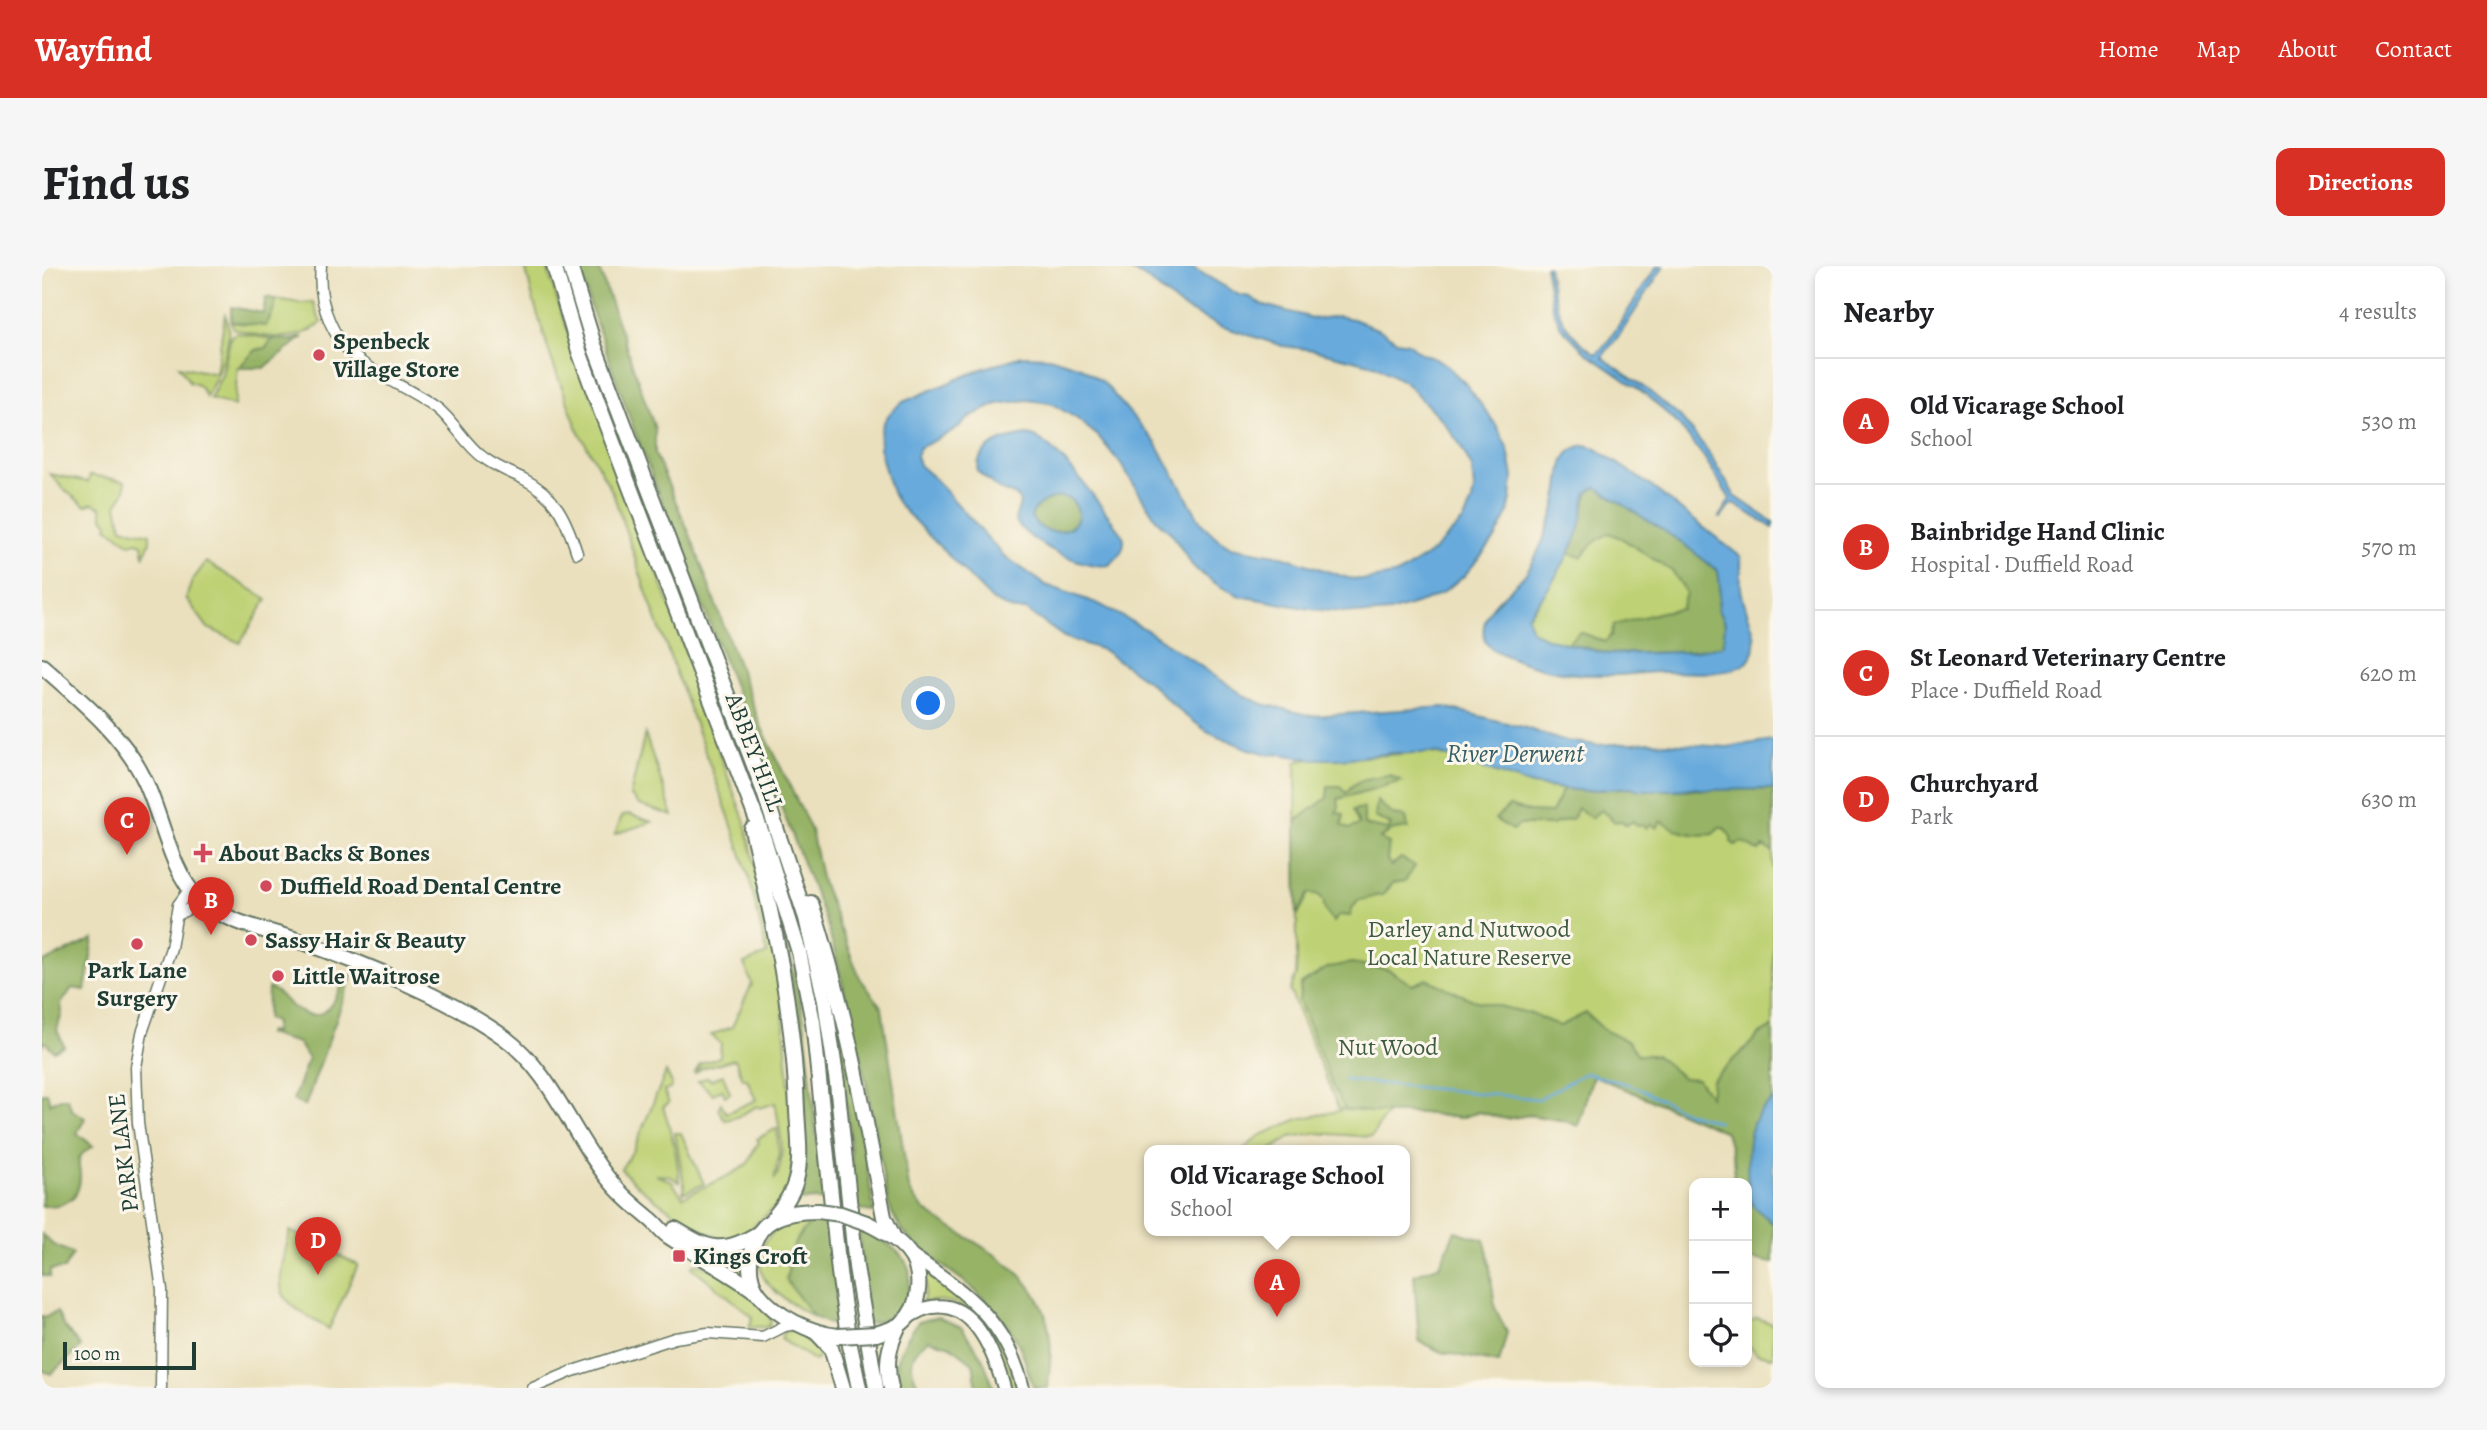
<!DOCTYPE html>
<html lang="en">
<head>
<meta charset="utf-8">
<style>
	:root { --surface:#fff; --page:#f6f6f6; --text:#202124; --muted:#757577; --line:#e0e0e0; --accent:#d93025 }
	body { margin:0; font-family:Alegreya,serif; background:var(--page); color:var(--text) }
	.controls { position:absolute; right:21px; bottom:21px; display:grid; overflow:hidden; border-radius:14px; box-shadow:0 4px 10px #0003 }
	.controls button { width:63px; height:63px; display:grid; place-items:center; padding:0; border:0; border-bottom:2px solid var(--line); background:var(--surface); color:var(--text); font:35px sans-serif }
	.scale { position:absolute; left:21px; bottom:18px; width:133px; box-sizing:border-box; padding-left:7px; border:4px solid #1f3d34; border-top:0; font-size:19px; line-height:24px; white-space:nowrap; color:#1f3d34; -webkit-text-stroke:5px #fbf7ec; paint-order:stroke }
	.you { position:absolute; left:887px; top:438px; width:24px; height:24px; margin:-18px; border:5px solid #fff; border-radius:50%; background:#1a73e8; box-shadow:0 0 0 10px #1a73e833 }
	.badge { display:grid; place-items:center; width:46px; height:46px; border-radius:50%; background:var(--accent); color:#fff; font-size:23px; font-weight:700 }
	.pin { position:absolute; translate:-50% -58px; filter:drop-shadow(0 2px 4px #0008) }
	.pin::after { content:''; position:absolute; top:37px; width:24px; height:21px; background:inherit; clip-path:polygon(0 0,100% 0,50% 100%) }
	.popup { position:absolute; left:1102px; top:879px; width:266px; height:91px; box-sizing:border-box; display:grid; place-content:center; border-radius:14px; background:var(--surface); filter:drop-shadow(0 2px 5px #0005); font-size:23px; white-space:nowrap; color:var(--muted) }
	.popup b { font-size:26px; color:var(--text) }
	.popup::after { content:''; position:absolute; left:50%; top:100%; margin-left:-14px; border:14px solid transparent; border-top-color:var(--surface) }
	.list { margin:0; padding:0; list-style:none }
	h2 { display:flex; justify-content:space-between; align-items:center; height:91px; margin:0; padding:0 28px; font-size:30px }
	h2 small { font-size:23px; font-weight:400; color:var(--muted) }
	.list li { display:grid; grid-template-columns:46px 1fr auto; gap:21px; align-items:center; box-sizing:border-box; height:126px; padding:0 28px; border-top:2px solid var(--line) }
	.list b { display:block; font-size:26px; white-space:nowrap }
	.list p { margin:0; font-size:23px; white-space:nowrap; color:var(--muted) }
	.list em { font-size:23px; font-style:normal; color:var(--muted) }
	.icon { flex:none; width:38px; height:38px; fill:none; stroke:currentColor; stroke-width:2; stroke-linecap:round; stroke-linejoin:round }
	.map { position:relative; flex:none; width:1731px; height:1122px; overflow:hidden; border-radius:14px }
	header { display:flex; align-items:center; gap:42px; box-sizing:border-box; height:98px; padding:0 35px; background:var(--accent); color:#fff }
	header strong { font-size:33px }
	nav { display:flex; gap:38px; margin-inline-start:auto; font-size:24px }
	.intro { display:flex; align-items:center; justify-content:space-between; box-sizing:border-box; height:168px; padding:0 42px }
	h1 { margin:0; font-size:49px }
	.button { padding:18px 32px; border-radius:14px; background:var(--accent); color:#fff; font-size:24px; font-weight:700 }
	main { display:flex; gap:42px; padding:0 42px }
	aside { flex:1; background:var(--surface); border-radius:14px; box-shadow:0 4px 10px #0003 }
	.map>svg:first-child { display:block }
	.green { fill:#bed174; stroke:#6e8754; stroke-width:2 }
	.forest { fill:#96b366; stroke:#5a784d; stroke-width:2 }
	.water { fill:#67aadc; stroke:#437488; stroke-width:2; fill-rule:evenodd }
	.lines { fill:none; stroke-linecap:round; stroke-linejoin:round }
	.stream { stroke:#67aadc; stroke-width:2.5 }
	.minor-casing { stroke:#667664; stroke-width:13 }
	.major-casing { stroke:#667664; stroke-width:16 }
	.highway-casing { stroke:#667664; stroke-width:18 }
	.minor { stroke:#fff; stroke-width:10 }
	.major { stroke:#fff; stroke-width:12 }
	.highway { stroke:#fff; stroke-width:14 }
	.highway-bridge-casing { stroke:#667664; stroke-width:18; stroke-linecap:butt }
	.highway-bridge { stroke:#fff; stroke-width:14 }
	.poi-dot { fill:#d1495b; stroke:#fbf7ec; stroke-width:2.5 }
	.labels { text-anchor:middle; stroke-width:6; stroke-linejoin:round; paint-order:stroke }
	.poi-label { font-size:24px; font-weight:bold; fill:#1f3d34; stroke:#fbf7ec; text-anchor:start }
	.street-label { font-size:24px; fill:#1f3d34; stroke:#fbf7ec }
	.park-label { font-size:24px; fill:#3f5b41; stroke:#fbf7ec }
	.water-label { font-size:26px; font-style:italic; fill:#355e66; stroke:#fbf7ec }
</style>
</head>
<body>
<header>
<strong>Wayfind</strong>
<nav><a>Home</a><a>Map</a><a>About</a><a>Contact</a></nav>
</header>
<div class="intro"><h1>Find us</h1><a class="button">Directions</a></div>
<main>
<div class="map">
<svg width="1731" height="1122" viewBox="0 0 1731 1122">
	<rect width="100%" height="100%" fill="#fbf7ec"/>
	<filter id="ink" filterUnits="userSpaceOnUse"><feTurbulence type="fractalNoise" baseFrequency=".0143" numOctaves="2"/><feDisplacementMap in="SourceGraphic" scale="14" xChannelSelector="R" yChannelSelector="G"/><feConvolveMatrix kernelMatrix="1 2 1 2 8 2 1 2 1" color-interpolation-filters="sRGB"/></filter>
	<filter id="wash" filterUnits="userSpaceOnUse"><feTurbulence type="fractalNoise" baseFrequency=".00686" numOctaves="4" result="noise"/><feDisplacementMap in="SourceGraphic" scale="28" xChannelSelector="R" yChannelSelector="G"/><feGaussianBlur stdDeviation="1.57" result="paint"/><feColorMatrix in="noise" values="0 0 0 0 0 0 0 0 0 0 0 0 0 0 0 0 0 1.4 0 .05"/><feComposite in="paint" operator="in"/></filter>
	<g filter="url(#wash)">
		<rect width="100%" height="100%" fill="#eae0bd"/>
		<!-- green -->
		<g class="green">
			<path d="M 483,0 L 505,0 L 519,46 L 635,359 L 678,490 L 703,556 L 737,696 L 752,881 L 748,920 L 740,935 L 701,969 L 684,974 C 655,964 599,927 579,903 L 592,883 L 624,806 L 630,818 L 628,823 L 622,825 L 627,837 L 621,841 C 630,866 636,890 637,916 L 628,910 L 614,909 L 629,915 L 641,931 C 656,923 696,908 706,897 C 711,891 710,883 717,877 L 715,873 L 735,862 L 737,890 L 732,914 C 746,895 737,859 733,837 L 718,842 L 715,840 L 695,851 L 683,854 L 676,843 L 679,837 L 684,847 L 714,834 L 705,813 L 701,813 L 693,793 L 660,802 L 652,808 L 658,798 L 678,791 L 679,778 L 669,769 L 690,761 L 710,718 L 702,698 L 725,688 L 707,611 L 687,551 L 605,328 L 571,227 L 536,164 L 509,92 L 491,33 Z"/>
			<path d="M 233,33 L 258,37 L 271,36 L 279,57 C 256,78 218,72 191,62 L 189,56 L 224,60 L 232,43 Z"/>
			<path d="M 183,48 C 194,73 177,108 164,131 C 160,123 157,117 148,117 L 137,100 L 174,108 Z"/>
			<polygon points="194,67 230,73 224,82 216,83 196,102 192,140 168,133 180,109 189,70"/>
			<polygon points="8,208 46,216 48,209 83,215 83,224 75,239 80,262 108,268 108,276 102,289 100,278 95,276 88,278 65,261 66,257 61,252 59,241 50,237 43,240 24,225"/>
			<path d="M 1554,221 L 1683,358 L 1537,380 L 1507,373 L 1490,365 L 1485,351 C 1518,314 1537,265 1554,221 Z"/>
			<polygon points="164,296 225,333 198,377 166,362 144,332 150,315"/>
			<polygon points="603,468 631,550 597,539 588,529"/>
			<polygon points="1383,486 1406,490 1490,519 1517,523 1668,524 1731,523 1731,803 1684,866 1551,809 1536,860 1524,855 1487,849 1464,853 1437,846 1418,852 1380,847 1345,847 1329,871 1274,867 1249,871 1227,885 1200,885 1217,870 1256,853 1301,844 1296,842 1248,725 1254,709 1255,689 1254,496 1268,493 1298,493"/>
			<polygon points="587,548 610,556 573,568 580,550"/>
			<polygon points="681,809 688,827 683,830 680,823 671,828 656,815 666,811 668,814"/>
			<polygon points="633,867 639,867 662,918 641,927 642,919"/>
			<path d="M 769,954 L 774,954 C 749,972 750,986 744,1014 L 772,1051 C 755,1042 740,1033 727,1019 C 713,1004 716,978 732,966 C 742,958 757,956 769,954 Z"/>
			<path d="M 248,965 L 316,999 L 287,1063 C 274,1055 244,1040 240,1025 C 235,1012 245,979 248,965 Z"/>
			<polygon points="706,979 702,1011 654,981"/>
			<polygon points="654,997 681,1007 729,1047 729,1057 726,1061 707,1061 711,1051 650,1001"/>
			<path d="M 881,1004 L 926,1036 L 960,1078 L 976,1122 L 969,1122 C 959,1080 933,1023 881,1037 L 884,1020 Z"/>
			<polygon points="1715,1052 1731,1058 1731,1091 1715,1088 1705,1078 1705,1058"/>
			<polygon points="755,1063 773,1071 784,1083 773,1095 739,1073 742,1065"/>
		</g>
		<!-- forest -->
		<g class="forest">
			<path d="M 537,0 L 556,0 L 613,163 L 613,188 L 649,271 L 718,458 L 769,564 L 780,616 L 818,712 L 840,742 L 867,922 C 878,945 892,951 913,964 C 959,992 1003,1014 1008,1073 C 1010,1089 1007,1106 1006,1122 L 992,1122 C 986,1109 984,1094 978,1081 C 969,1062 954,1044 939,1030 C 906,997 861,985 846,936 L 819,790 L 786,661 L 591,161 L 548,39 Z"/>
			<polygon points="224,31 233,33 232,43 224,60 189,56 189,41 221,47"/>
			<polygon points="261,71 222,102 196,102 214,84 224,82 230,73 249,74"/>
			<polygon points="1554,221 1639,276 1676,305 1678,320 1676,344 1683,358 1681,380 1642,386 1567,388 1525,377 1538,366 1563,376 1569,369 1572,359 1619,346 1639,343 1644,327 1631,306 1579,272 1566,267 1549,279 1539,291 1525,287 1537,265 1545,227"/>
			<path d="M 1019,230 L 1028,233 C 1056,259 1005,281 989,251 C 993,237 1005,233 1019,230 Z"/>
			<path d="M 1347,509 L 1360,515 L 1296,533 L 1297,541 L 1294,547 L 1302,548 L 1300,559 L 1307,563 L 1317,559 L 1311,544 L 1322,542 L 1322,559 L 1346,564 L 1349,559 L 1333,551 L 1335,535 L 1351,549 L 1364,551 L 1366,562 L 1349,565 L 1338,573 L 1347,577 L 1345,594 L 1349,600 L 1359,592 L 1373,600 L 1363,615 L 1351,617 L 1341,629 C 1331,629 1326,634 1317,634 L 1311,641 L 1308,650 L 1297,649 L 1292,656 C 1286,649 1281,644 1282,635 L 1277,629 L 1267,627 L 1255,650 L 1254,555 L 1285,532 L 1286,520 L 1298,520 L 1304,527 C 1313,512 1330,511 1347,509 Z"/>
			<path d="M 1590,521 L 1597,524 L 1731,523 L 1731,586 L 1722,581 L 1717,585 L 1700,576 L 1693,579 L 1689,576 L 1689,571 L 1682,561 L 1677,561 L 1671,568 C 1649,571 1636,566 1619,555 L 1615,562 L 1609,558 L 1604,562 L 1602,559 L 1595,560 L 1591,555 L 1585,559 L 1579,555 L 1573,556 L 1559,544 L 1549,552 L 1536,542 L 1531,552 L 1509,559 L 1478,559 L 1470,564 L 1453,553 L 1467,540 L 1487,546 L 1509,547 L 1521,523 L 1542,525 Z"/>
			<polygon points="52,673 43,724 30,722 19,738 20,747 15,764 22,780 12,785 2,775 0,781 0,697"/>
			<path d="M 740,673 L 745,675 L 762,754 L 782,935 L 771,933 L 757,935 C 768,855 759,752 740,673 Z"/>
			<polygon points="1310,697 1347,704 1370,719 1385,713 1431,734 1487,747 1518,760 1544,747 1562,764 1587,776 1596,789 1614,789 1641,812 1656,813 1668,830 1670,814 1719,767 1731,761 1731,832 1712,856 1708,869 1706,898 1711,939 1731,958 1731,997 1705,992 1705,917 1690,917 1693,898 1684,866 1551,809 1536,860 1524,855 1487,849 1464,853 1437,846 1418,852 1380,847 1345,847 1303,844 1291,821 1257,734 1259,718 1287,701"/>
			<path d="M 310,709 L 263,840 L 251,834 L 266,793 L 256,777 L 225,768 L 226,765 L 232,766 L 233,756 L 225,753 L 226,722 C 238,726 236,728 244,735 C 277,766 290,742 304,711 Z"/>
			<path d="M 790,738 C 810,807 822,876 832,947 L 812,941 L 807,861 Z"/>
			<path d="M 0,827 L 5,827 L 8,838 L 13,834 L 25,832 L 30,844 L 43,852 L 35,867 L 51,880 C 47,883 40,887 38,891 C 35,897 38,903 38,909 C 38,934 23,941 0,940 Z"/>
			<path d="M 774,954 L 786,955 L 798,1058 L 787,1058 L 772,1051 L 744,1014 C 751,985 747,973 774,954 Z"/>
			<path d="M 816,963 C 835,971 854,979 865,998 C 868,1003 868,1008 868,1014 C 867,1040 851,1054 826,1058 Z"/>
			<polygon points="1413,965 1442,974 1446,987 1453,1042 1465,1066 1457,1097 1399,1086 1377,1075 1372,1009 1398,999"/>
			<polygon points="0,968 10,978 31,988 22,1003 8,1004 8,1011 0,1009"/>
			<polygon points="15,1046 21,1059 39,1081 9,1108 0,1104 0,1050 2,1051"/>
			<path d="M 895,1051 L 920,1062 L 940,1091 L 952,1122 L 935,1122 L 931,1097 L 909,1080 L 887,1074 C 866,1087 866,1102 878,1122 L 856,1122 C 849,1095 861,1078 876,1056 Z"/>
		</g>
		<!-- water -->
		<g class="water">
			<path d="M 1077,0 L 1148,0 L 1197,29 L 1208,31 L 1218,38 L 1274,53 L 1296,50 L 1311,53 L 1340,65 L 1355,75 L 1366,77 L 1379,87 L 1401,96 L 1424,118 L 1454,159 L 1466,183 L 1471,211 L 1469,232 L 1466,248 L 1453,273 L 1422,310 L 1400,327 L 1383,335 L 1348,346 L 1324,348 L 1268,343 L 1198,330 L 1177,320 L 1156,305 L 1150,299 L 1130,268 L 1114,253 L 1078,197 L 1057,171 L 1034,152 L 1008,137 L 985,134 L 955,138 L 929,150 L 912,165 L 877,182 L 874,190 L 877,199 L 893,213 L 961,289 L 1004,319 L 1057,338 L 1105,364 L 1203,430 L 1221,438 L 1270,450 L 1402,441 L 1484,462 L 1518,474 L 1555,479 L 1608,476 L 1685,481 L 1731,474 L 1731,523 L 1668,524 L 1651,522 L 1632,524 L 1597,524 L 1590,521 L 1542,525 L 1490,519 L 1394,487 L 1351,487 L 1298,493 L 1268,493 L 1232,487 L 1229,489 L 1204,482 L 1165,465 L 1141,448 L 1107,416 L 1061,384 L 1022,371 L 984,344 L 971,344 L 951,335 L 858,240 C 849,228 849,223 845,210 C 835,180 831,156 861,136 L 942,102 L 980,90 L 1007,91 L 1039,101 L 1061,116 L 1114,177 L 1160,258 L 1175,272 L 1189,281 L 1240,290 L 1306,312 L 1324,314 L 1357,308 L 1391,285 L 1422,254 L 1430,235 L 1432,223 L 1430,202 L 1417,177 L 1399,153 L 1364,117 L 1332,99 L 1271,84 L 1241,80 L 1178,60 L 1139,41 L 1101,10 Z"/>
			<path d="M 1503,0 L 1506,0 C 1513,41 1517,63 1554,88 L 1565,77 L 1615,0 L 1622,0 L 1579,67 L 1560,91 L 1607,125 L 1638,151 L 1663,181 L 1693,230 L 1731,256 L 1731,262 L 1692,238 L 1687,240 L 1679,252 L 1677,251 L 1688,233 L 1662,191 L 1635,157 L 1605,129 L 1544,87 L 1518,60 L 1510,40 Z"/>
			<path d="M 985,169 C 1011,170 1065,248 1081,270 C 1085,281 1076,292 1067,299 C 1043,304 982,275 973,253 L 978,237 L 976,231 L 955,222 L 935,205 C 936,178 964,172 985,169 ZM 1019,230 L 1028,233 C 1056,259 1005,281 989,251 C 993,237 1005,233 1019,230 Z"/>
			<path d="M 1543,179 L 1553,182 L 1609,220 L 1699,291 C 1700,303 1697,316 1700,328 C 1703,347 1722,376 1708,393 C 1694,412 1643,406 1621,406 C 1604,406 1586,409 1569,409 C 1533,410 1498,405 1465,390 C 1456,386 1444,382 1442,371 C 1437,341 1470,326 1484,307 C 1494,293 1501,275 1507,259 C 1512,248 1515,235 1517,223 C 1520,203 1518,183 1543,179 ZM 1554,221 L 1639,276 L 1676,305 L 1678,320 L 1676,344 L 1683,358 L 1681,380 L 1642,386 L 1567,388 L 1507,373 L 1490,365 L 1485,350 C 1503,330 1528,290 1537,265 C 1541,253 1541,239 1545,227 Z"/>
			<path d="M 1731,833 L 1731,957 L 1711,940 L 1709,934 L 1705,933 L 1708,931 C 1704,912 1704,871 1713,854 C 1717,846 1725,840 1731,833 Z"/>
		</g>
		<g class="lines">
			<!-- stream -->
			<polyline class="stream" points="1302,814 1497,833 1543,807 1589,819 1644,846 1676,856"/>
		</g>
	</g>
	<g filter="url(#ink)">
		<g class="lines">
			<!-- minor casing -->
			<g class="minor-casing">
				<g id="minor">
					<path d="M 279,0 C 275,39 292,79 326,101 C 348,116 373,126 395,142 C 413,156 423,179 442,192 C 454,201 467,206 480,212 C 514,229 524,253 535,287"/>
					<path d="M 134,651 C 142,643 152,642 159,635"/>
					<polyline points="119,1122 120,1024 96,857 94,801 100,767 129,682 136,639 148,623"/>
					<polyline points="491,1122 531,1105 633,1072 666,1067 721,1071 743,1060 754,1058"/>
				</g>
			</g>
			<!-- major casing -->
			<g class="major-casing">
				<g id="major">
					<path d="M 868,988 C 924,1027 963,1052 981,1122"/>
					<path d="M 865,1052 C 873,1047 881,1042 890,1041 C 933,1034 953,1090 962,1122"/>
				</g>
			</g>
			<!-- highway casing -->
			<g class="highway-casing">
				<g id="highway">
					<polyline points="512,0 537,85 559,145 722,573 757,686 771,756 797,1006 806,1070 817,1122"/>
					<polyline points="528,0 552,79 721,523 764,652 783,735 795,817 814,1001 834,1122"/>
					<path d="M 0,400 C 37,433 80,467 102,513 C 119,547 129,607 156,632 C 185,658 223,663 258,675 C 321,697 409,733 463,772 C 512,809 530,870 569,916 C 580,930 594,941 607,952 C 614,957 619,965 626,970 C 656,990 687,1006 716,1027"/>
					<path d="M 710,563 C 732,659 752,746 755,844 C 756,867 760,892 754,914 C 750,930 739,942 729,955"/>
					<path d="M 769,637 C 803,739 822,845 842,951 L 852,972"/>
					<path d="M 776,945 C 761,945 742,947 729,955 C 707,969 701,1008 717,1028 C 734,1050 768,1067 796,1070"/>
					<path d="M 825,957 C 840,965 855,972 866,986 C 882,1005 879,1041 860,1057 C 853,1063 842,1065 834,1068"/>
					<path d="M 633,963 C 667,984 681,989 717,967"/>
					<polyline points="773,1065 789,1082 801,1122"/>
					<path d="M 849,1122 C 843,1098 846,1082 857,1059"/>
				</g>
			</g>
			<!-- minor -->
			<use href="#minor" class="minor"/>
			<!-- major -->
			<use href="#major" class="major"/>
			<!-- highway -->
			<use href="#highway" class="highway"/>
			<!-- highway-bridge casing -->
			<g class="highway-bridge-casing">
				<g id="highway-bridge">
					<polyline points="776,945 799,948 825,957"/>
					<polyline points="796,1070 834,1068"/>
				</g>
			</g>
			<!-- highway-bridge -->
			<use href="#highway-bridge" class="highway-bridge"/>
		</g>
	</g>
	<!-- markers -->
	<g class="poi-dot">
		<circle cx="277" cy="89" r="7"/>
		<path d="M157.5 576.5h7v7h7v7h-7v7h-7v-7h-7v-7h7z"/>
		<circle cx="224" cy="620" r="7"/>
		<circle cx="209" cy="674" r="7"/>
		<circle cx="95" cy="678" r="7"/>
		<circle cx="236" cy="710" r="7"/>
		<rect x="630" y="983" width="14" height="14" rx="3.5"/>
	</g>
	<g class="labels">
		<!-- poi labels -->
		<g class="poi-label">
			<text x="291" y="83">Spenbeck<tspan x="291" dy="28">Village Store</tspan></text>
			<text x="177" y="595">About Backs &amp; Bones</text>
			<text x="238" y="628">Duffield Road Dental Centre</text>
			<text x="223" y="682">Sassy Hair &amp; Beauty</text>
			<text x="95" y="712" text-anchor="middle">Park Lane<tspan x="95" dy="28">Surgery</tspan></text>
			<text x="250" y="718">Little Waitrose</text>
			<text x="651" y="998">Kings Croft</text>
		</g>
		<!-- street labels -->
		<g class="street-label">
			<text transform="translate(713 486) rotate(69)" y="8">ABBEY HILL</text>
			<text transform="translate(81 887) rotate(-97)" y="8">PARK LANE</text>
		</g>
		<!-- park labels -->
		<g class="park-label">
			<text x="1427" y="671">Darley and Nutwood<tspan x="1427" dy="28">Local Nature Reserve</tspan></text>
			<text x="1346" y="789">Nut Wood</text>
		</g>
		<!-- water labels -->
		<g class="water-label">
			<text x="1473" y="496">River Derwent</text>
		</g>
	</g>
</svg>
<div class="controls">
<button>+</button>
<button>−</button>
<button><svg class="icon" aria-label="locate" viewBox="0 0 24 24"><circle cx="12" cy="12" r="6"/><path d="M12 2v4M12 18v4M2 12h4M18 12h4"/></svg></button>
</div>
<div class="scale">100 m</div>
<div class="you"></div>
<div class="pin badge" style="left:1235px;top:1051px">A</div>
<div class="popup"><b>Old Vicarage School</b>School</div>
<div class="pin badge" style="left:169px;top:669px">B</div>
<div class="pin badge" style="left:85px;top:589px">C</div>
<div class="pin badge" style="left:276px;top:1009px">D</div>
</div>
<aside>
<h2>Nearby<small>4 results</small></h2>
<ul class="list">
<li><span class="badge">A</span><div><b>Old Vicarage School</b><p>School</p></div><em>530 m</em></li>
<li><span class="badge">B</span><div><b>Bainbridge Hand Clinic</b><p>Hospital · Duffield Road</p></div><em>570 m</em></li>
<li><span class="badge">C</span><div><b>St Leonard Veterinary Centre</b><p>Place · Duffield Road</p></div><em>620 m</em></li>
<li><span class="badge">D</span><div><b>Churchyard</b><p>Park</p></div><em>630 m</em></li>
</ul>
</aside>
</main>
</body>
</html>
